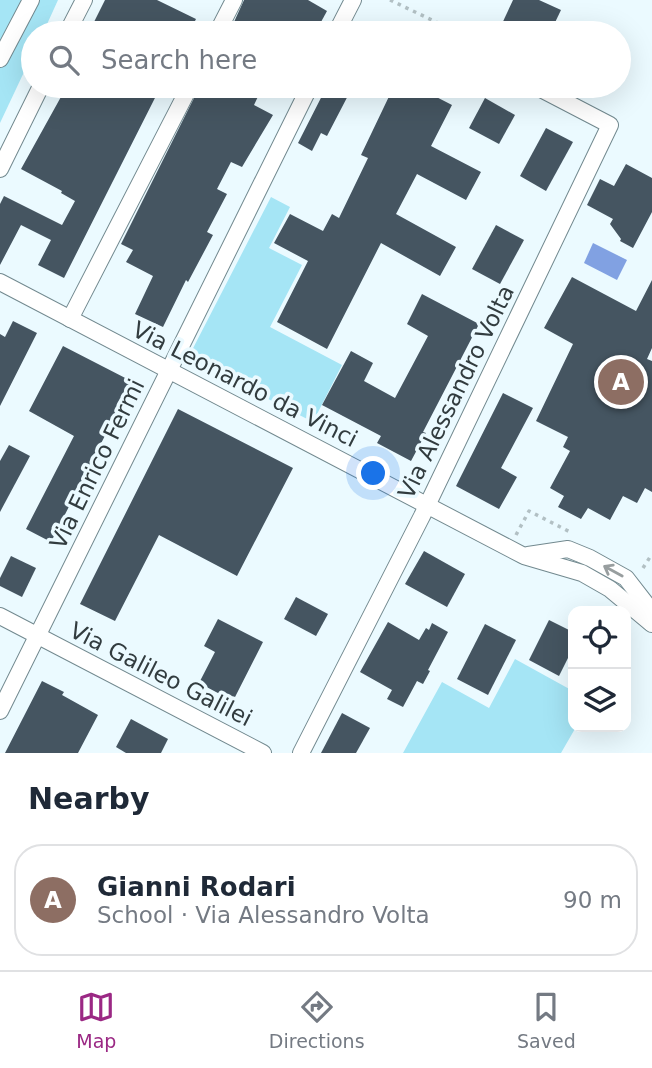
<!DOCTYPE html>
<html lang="en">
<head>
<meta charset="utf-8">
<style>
	:root { --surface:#fff; --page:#f2f2f3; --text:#1f2937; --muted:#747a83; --line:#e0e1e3; --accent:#9b2884 }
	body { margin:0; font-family:"DejaVu Sans",sans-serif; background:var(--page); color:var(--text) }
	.controls { position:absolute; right:21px; bottom:21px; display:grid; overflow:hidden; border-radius:14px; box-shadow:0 7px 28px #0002 }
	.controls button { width:63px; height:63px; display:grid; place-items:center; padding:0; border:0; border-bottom:2px solid var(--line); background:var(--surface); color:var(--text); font:35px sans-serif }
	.you { position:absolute; left:374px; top:474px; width:24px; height:24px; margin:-18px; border:5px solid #fff; border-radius:50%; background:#1a73e8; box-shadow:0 0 0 10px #1a73e833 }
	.badge { display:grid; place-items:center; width:46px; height:46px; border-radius:50%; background:var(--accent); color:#fff; font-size:23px; font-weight:700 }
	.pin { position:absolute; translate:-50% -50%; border:4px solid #fff; box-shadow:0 2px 7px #0006 }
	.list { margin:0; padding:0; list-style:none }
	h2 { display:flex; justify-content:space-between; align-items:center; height:91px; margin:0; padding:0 28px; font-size:30px }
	h2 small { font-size:23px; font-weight:400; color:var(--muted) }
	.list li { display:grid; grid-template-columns:46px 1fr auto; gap:21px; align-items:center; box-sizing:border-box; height:112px; margin:0 14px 14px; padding:0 14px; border:2px solid var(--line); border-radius:28px }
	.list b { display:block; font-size:26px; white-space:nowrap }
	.list p { margin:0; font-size:23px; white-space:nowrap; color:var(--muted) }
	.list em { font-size:23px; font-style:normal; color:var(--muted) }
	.icon { flex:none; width:38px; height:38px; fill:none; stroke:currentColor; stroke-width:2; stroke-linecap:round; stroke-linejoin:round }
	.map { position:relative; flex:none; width:652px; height:753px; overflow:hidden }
	.search { position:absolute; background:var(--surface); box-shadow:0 7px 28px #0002; left:21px; right:21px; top:21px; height:77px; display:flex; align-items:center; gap:18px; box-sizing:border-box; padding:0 24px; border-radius:38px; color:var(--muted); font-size:26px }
	.sheet { height:217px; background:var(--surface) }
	nav { display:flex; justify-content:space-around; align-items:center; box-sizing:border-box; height:98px; border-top:2px solid var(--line); background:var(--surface); font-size:19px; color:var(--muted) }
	nav a { display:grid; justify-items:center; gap:4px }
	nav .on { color:var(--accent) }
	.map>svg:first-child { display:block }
	.green { fill:#a5e5f5 }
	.water { fill:#81a1e2 }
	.building { fill:#455561 }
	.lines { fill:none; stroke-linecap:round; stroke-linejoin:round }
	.street-casing { stroke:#72898f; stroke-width:18 }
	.path { stroke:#b2c0c4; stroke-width:3.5; stroke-dasharray:3.5 5; stroke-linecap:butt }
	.street { stroke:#fff; stroke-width:16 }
	.oneway { stroke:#989e9f }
	.labels { text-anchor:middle; stroke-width:7; stroke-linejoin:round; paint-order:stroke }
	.street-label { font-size:23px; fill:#323c3f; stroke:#ebfaff }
</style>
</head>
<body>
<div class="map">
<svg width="652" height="753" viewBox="0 0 652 753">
	<rect width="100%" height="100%" fill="#ebfaff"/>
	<!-- green -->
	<g class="green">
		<polygon points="0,0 58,0 43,33 33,33 33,53 0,123"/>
		<polygon points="271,197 290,207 269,248 302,265 270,327 342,365 313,422 188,358"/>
		<polygon points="515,659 573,691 573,727 576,727 561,753 403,753 442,682 489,708"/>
	</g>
	<!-- water -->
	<polygon class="water" points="593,243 627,260 617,280 584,263"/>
	<!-- building -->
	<g class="building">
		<polygon points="105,0 157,0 196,19 189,33 166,33 142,22 136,33 100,33 91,28"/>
		<polygon points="244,0 308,0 327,11 315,33 229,33"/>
		<polygon points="513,0 539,0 561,10 550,33 513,33 500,28"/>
		<polygon points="67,86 161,86 64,278 38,265 51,240 21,225 0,265 0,204 4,196 62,225 75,201 61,193 62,191 21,169"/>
		<polygon points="200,86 222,86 242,97 248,86 263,86 254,105 273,115 242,167 231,162 217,189 227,194 207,232 213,235 188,282 186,280 163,327 135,314 153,276 126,262 133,250 121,244"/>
		<polygon points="327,86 353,86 327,136 321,133 312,151 298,143"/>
		<polygon points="394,86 415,86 452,105 431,146 481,172 466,200 417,174 396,214 456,247 440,276 381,243 327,349 277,322 308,261 274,243 290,214 323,231 332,214 339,218 368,158 361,155"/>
		<polygon points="485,98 515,115 499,144 469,128"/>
		<polygon points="546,128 573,142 546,191 520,176"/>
		<polygon points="626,164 652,178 652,212 633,248 620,241 621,239 610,224 613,219 587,205 600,179 614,186"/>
		<polygon points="496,225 524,240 500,284 472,269"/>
		<polygon points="572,277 636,311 652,280 652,348 647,359 652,361 652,492 645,488 637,503 623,496 610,520 588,508 581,519 558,507 564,496 550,488 570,451 563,447 568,437 536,421 573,344 544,328"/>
		<polygon points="422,294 479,324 423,432 426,433 411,461 377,443 381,436 322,405 351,351 373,363 364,381 395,398 428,336 407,324"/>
		<polygon points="13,321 37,333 0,406 0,334 5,337"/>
		<polygon points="63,346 135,383 117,412 51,542 26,529 74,436 29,411"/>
		<polygon points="503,393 533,408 501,468 517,477 499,509 456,486"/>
		<polygon points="178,409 293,468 237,576 159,535 115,621 80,604"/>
		<polygon points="9,445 30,456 0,512 0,461"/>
		<polygon points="424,551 465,574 447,607 405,584"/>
		<polygon points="11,556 36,568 22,597 0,586 0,578"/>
		<polygon points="296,597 328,614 316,636 284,619"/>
		<polygon points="218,619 263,642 233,701 199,683 215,652 204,646"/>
		<polygon points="549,620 573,632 573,648 559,676 529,660"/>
		<polygon points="388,622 419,640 426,628 429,630 432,623 448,632 428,670 430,671 423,684 417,681 403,707 387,699 392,690 360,672"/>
		<polygon points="485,624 516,640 488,695 457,679"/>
		<polygon points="42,681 64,692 62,695 98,715 78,753 5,753"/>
		<polygon points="342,713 370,728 356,753 321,753"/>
		<polygon points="131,719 168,739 161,753 126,753 116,747"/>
	</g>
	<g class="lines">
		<!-- street casing -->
		<g class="street-casing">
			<g id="street">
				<polyline points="67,33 84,0"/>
				<polyline points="217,33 234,0"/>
				<polyline points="336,33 353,0"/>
				<polyline points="0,59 31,0"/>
				<polyline points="0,169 41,86"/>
				<polyline points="0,282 524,556 582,573 610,589 652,624"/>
				<polyline points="70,319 190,86"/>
				<polyline points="528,555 568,549 590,558 626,578 647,605 651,623"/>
				<polyline points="0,616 263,753"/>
				<polyline points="0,711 310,86"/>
				<polyline points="301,753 422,516 610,125 535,86"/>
			</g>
		</g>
		<!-- path -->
		<g class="path">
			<polyline points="390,0 459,33"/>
			<polyline points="516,535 529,511 570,532"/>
			<polyline points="643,568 652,554"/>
		</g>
		<!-- street -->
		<use href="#street" class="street"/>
	</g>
	<!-- one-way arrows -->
	<defs><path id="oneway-shaft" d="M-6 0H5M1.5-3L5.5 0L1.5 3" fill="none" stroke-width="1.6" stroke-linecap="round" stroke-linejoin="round" transform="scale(1.75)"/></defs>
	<use class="oneway" href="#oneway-shaft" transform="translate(613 571) rotate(-151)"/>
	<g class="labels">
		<!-- street labels -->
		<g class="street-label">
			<text transform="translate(245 384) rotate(27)" y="8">Via Leonardo da Vinci</text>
			<text transform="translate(456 392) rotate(-64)" y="8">Via Alessandro Volta</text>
			<text transform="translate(97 464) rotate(-64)" y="8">Via Enrico Fermi</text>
			<text transform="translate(161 674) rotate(27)" y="8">Via Galileo Galilei</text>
		</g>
	</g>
</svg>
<div class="controls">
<button><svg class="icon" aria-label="locate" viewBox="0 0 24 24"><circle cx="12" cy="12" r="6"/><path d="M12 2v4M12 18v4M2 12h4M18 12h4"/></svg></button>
<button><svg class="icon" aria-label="layers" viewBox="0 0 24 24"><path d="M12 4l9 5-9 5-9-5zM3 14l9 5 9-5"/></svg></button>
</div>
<div class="you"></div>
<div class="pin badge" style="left:621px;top:382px;background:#8d6e63">A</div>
<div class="search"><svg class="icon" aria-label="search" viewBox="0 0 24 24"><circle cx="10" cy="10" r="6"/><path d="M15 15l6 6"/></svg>Search here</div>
</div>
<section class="sheet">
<h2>Nearby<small></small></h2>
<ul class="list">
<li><span class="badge" style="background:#8d6e63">A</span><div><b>Gianni Rodari</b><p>School · Via Alessandro Volta</p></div><em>90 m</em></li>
</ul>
</section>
<nav>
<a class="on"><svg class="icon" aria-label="map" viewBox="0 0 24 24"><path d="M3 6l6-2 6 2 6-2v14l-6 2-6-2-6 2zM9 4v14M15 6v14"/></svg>Map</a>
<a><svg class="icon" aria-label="directions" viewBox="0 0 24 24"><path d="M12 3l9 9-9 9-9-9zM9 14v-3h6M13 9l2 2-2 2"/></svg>Directions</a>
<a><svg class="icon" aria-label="saved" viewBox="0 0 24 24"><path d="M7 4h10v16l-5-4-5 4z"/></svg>Saved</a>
</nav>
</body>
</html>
